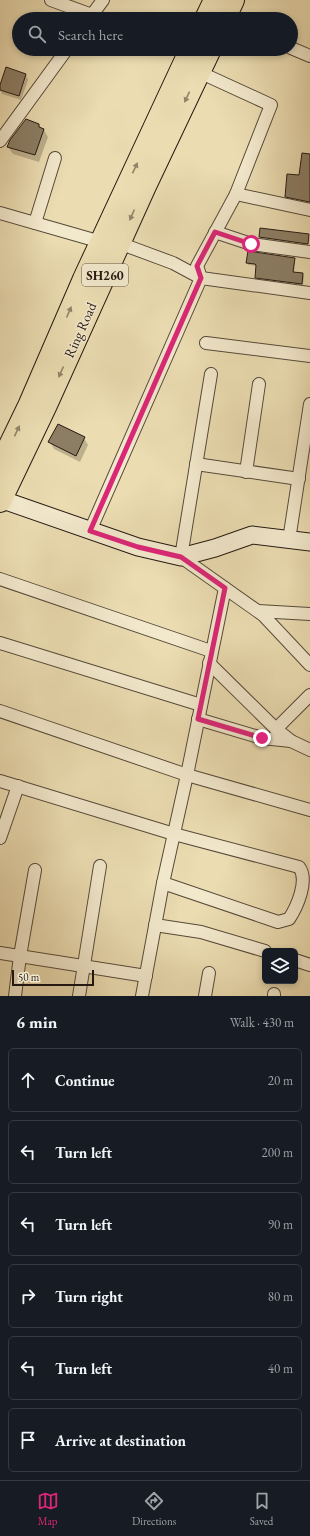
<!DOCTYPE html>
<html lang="en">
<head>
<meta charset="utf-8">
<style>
	:root { --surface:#171b24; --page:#20242c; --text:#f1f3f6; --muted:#9ea1a6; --line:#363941; --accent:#db2777 }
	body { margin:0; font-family:"EB Garamond",serif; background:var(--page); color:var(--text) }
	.controls { position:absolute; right:12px; bottom:12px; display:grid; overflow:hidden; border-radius:6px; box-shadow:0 2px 6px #0003 }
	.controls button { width:36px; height:36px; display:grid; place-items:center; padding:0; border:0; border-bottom:1px solid var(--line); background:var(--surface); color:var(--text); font:20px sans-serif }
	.scale { position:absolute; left:12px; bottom:10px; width:82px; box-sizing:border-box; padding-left:4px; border:2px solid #251912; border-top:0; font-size:11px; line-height:14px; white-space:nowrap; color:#251912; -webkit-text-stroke:3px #f2e8cc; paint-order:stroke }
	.stop { position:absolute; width:12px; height:12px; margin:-9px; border:3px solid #db2777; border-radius:50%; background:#fff }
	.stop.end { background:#db2777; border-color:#fff; box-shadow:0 1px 4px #0008 }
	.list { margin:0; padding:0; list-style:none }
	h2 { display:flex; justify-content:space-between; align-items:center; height:52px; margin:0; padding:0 16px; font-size:17px }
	h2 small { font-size:13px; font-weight:400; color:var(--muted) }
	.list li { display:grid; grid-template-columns:26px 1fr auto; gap:12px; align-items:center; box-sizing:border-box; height:64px; margin:0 8px 8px; padding:0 8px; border:1px solid var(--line); border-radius:6px }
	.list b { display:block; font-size:15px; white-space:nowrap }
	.list em { font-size:13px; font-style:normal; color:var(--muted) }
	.icon { flex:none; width:22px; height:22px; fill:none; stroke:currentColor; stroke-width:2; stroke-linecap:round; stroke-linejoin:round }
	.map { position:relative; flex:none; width:310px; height:996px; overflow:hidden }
	.search { position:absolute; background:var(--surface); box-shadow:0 2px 6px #0003; left:12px; right:12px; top:12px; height:44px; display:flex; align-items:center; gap:10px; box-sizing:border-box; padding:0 14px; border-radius:22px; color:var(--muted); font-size:15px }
	.sheet { height:484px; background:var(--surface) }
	nav { display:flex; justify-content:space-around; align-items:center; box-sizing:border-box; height:56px; border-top:1px solid var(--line); background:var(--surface); font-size:11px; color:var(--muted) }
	nav a { display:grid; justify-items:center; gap:2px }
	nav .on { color:var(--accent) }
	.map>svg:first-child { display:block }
	.shadow { fill:#0003 }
	.building { fill:#8c7e65; stroke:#251912 }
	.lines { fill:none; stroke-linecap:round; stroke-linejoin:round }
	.street-casing { stroke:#564a3a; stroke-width:14 }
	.secondary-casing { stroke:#251912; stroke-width:19 }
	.highway-casing { stroke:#251912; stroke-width:24 }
	.street { stroke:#f2e8cc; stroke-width:12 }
	.secondary { stroke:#f2e8cc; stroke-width:17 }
	.highway { stroke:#ebdcb1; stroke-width:22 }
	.oneway { fill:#928469 }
	.route { stroke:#db2777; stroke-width:5 }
	.labels { text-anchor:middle; stroke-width:3; stroke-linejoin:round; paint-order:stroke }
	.shield { fill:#f2e8cc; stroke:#62574a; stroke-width:1 }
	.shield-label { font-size:13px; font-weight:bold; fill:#251912 }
	.street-label { font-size:14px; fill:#251912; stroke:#f2e8cc }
</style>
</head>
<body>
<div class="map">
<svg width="310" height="996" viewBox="0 0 310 996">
	<rect width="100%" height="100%" fill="#ebdcb1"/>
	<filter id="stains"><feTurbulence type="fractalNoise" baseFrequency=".005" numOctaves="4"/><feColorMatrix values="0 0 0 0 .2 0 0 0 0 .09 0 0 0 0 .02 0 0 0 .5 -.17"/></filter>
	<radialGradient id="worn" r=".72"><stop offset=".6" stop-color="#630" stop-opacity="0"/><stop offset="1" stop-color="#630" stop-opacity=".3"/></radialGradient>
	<!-- shadow -->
	<g class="shadow">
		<polygon points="43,12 48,14 49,12 61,16 63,19 40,19"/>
		<polygon points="26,75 28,80 21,100 2,94 0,88"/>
		<polygon points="38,125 40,129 44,130 48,137 39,162 13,154 8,147"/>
		<polygon points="310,155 310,204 287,199 286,197 300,176"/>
		<polygon points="261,230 308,235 309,237 308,246 261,239 260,237"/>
		<polygon points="294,258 295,260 294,273 303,274 304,276 303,286 257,280 256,278 257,266 248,265 247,263"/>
		<polygon points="84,438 88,445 80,462 54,449 50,442"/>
	</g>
	<!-- building -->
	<g class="building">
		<polygon points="6,67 26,74 19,96 0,90 0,85"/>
		<polygon points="26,119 39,124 39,127 44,129 35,155 7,147 10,140"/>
		<polygon points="302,153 310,154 310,202 285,197 287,174 299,175"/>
		<polygon points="260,228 309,234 308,244 259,237"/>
		<polygon points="248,251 295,258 293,272 303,273 302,284 255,278 256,265 255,264 246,263"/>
		<polygon points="58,424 85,437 76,456 48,442"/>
	</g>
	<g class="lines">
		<!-- street casing -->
		<g class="street-casing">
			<g id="street">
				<polyline points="51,0 92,15"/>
				<polyline points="89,19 103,0"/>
				<polyline points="291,48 310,56"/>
				<polyline points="199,72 271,105 236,194"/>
				<polyline points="0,141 67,49"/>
				<polyline points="0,213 101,242"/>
				<polyline points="35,223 55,158"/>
				<polyline points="215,232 251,244 310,252"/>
				<polyline points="119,243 173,263 201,278"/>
				<polyline points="201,278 197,266 236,194 310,210"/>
				<polyline points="206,343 310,356"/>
				<polyline points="211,374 181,557 263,615 310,665"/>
				<polyline points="196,464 299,479"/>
				<polyline points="246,472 259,384"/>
				<polyline points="90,531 201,278 310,293"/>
				<polyline points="289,540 310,404"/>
				<polyline points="0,579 211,651"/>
				<polyline points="258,611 310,614"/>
				<polyline points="0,643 201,705"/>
				<polyline points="209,663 276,729 291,741 310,750"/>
				<polyline points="0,711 187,775 310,810"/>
				<polyline points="198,719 262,738 291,741"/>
				<polyline points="276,729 310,695"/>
				<path d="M 0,781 L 174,834 L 299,867 C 309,880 297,907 289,919 L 278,922 L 163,883"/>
				<polyline points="0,838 18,786"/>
				<polyline points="155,925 201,932 265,951"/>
				<polyline points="0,953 146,976"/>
				<polyline points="295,960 310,965"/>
				<polyline points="15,996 20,956 35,870"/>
				<polyline points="79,996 100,866"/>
				<polyline points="142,996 163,883 187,775 225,588"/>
				<polyline points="205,996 209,973"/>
				<polyline points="274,996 274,994"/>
			</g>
		</g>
		<!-- secondary casing -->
		<g class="secondary-casing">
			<polyline id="secondary" points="0,499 138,547 181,557 215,548 252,535 310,542"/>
		</g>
		<!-- highway casing -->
		<g class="highway-casing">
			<g id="highway">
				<polyline points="206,19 215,0"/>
				<polyline points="224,19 233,0"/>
				<polyline points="0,466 29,406 84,279 191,49"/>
				<polyline points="0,501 45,407 145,186 210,49"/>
			</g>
		</g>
		<!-- street -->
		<use href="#street" class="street"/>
		<!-- secondary -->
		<use href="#secondary" class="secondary"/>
		<!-- highway -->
		<use href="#highway" class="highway"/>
	</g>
	<!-- one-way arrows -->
	<defs><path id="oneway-solid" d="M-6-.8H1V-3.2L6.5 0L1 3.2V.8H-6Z"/></defs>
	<g class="oneway">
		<use href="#oneway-solid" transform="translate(187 97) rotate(115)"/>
		<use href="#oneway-solid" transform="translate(135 168) rotate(-65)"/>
		<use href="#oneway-solid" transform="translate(132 215) rotate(114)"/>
		<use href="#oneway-solid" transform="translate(69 312) rotate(-66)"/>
		<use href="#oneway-solid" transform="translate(61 372) rotate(114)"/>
		<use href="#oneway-solid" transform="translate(17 431) rotate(-65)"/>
	</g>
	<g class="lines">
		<!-- route -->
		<polyline class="route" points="251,244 215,232 197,266 201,278 90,531 138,547 181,557 225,588 198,719 262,738"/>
	</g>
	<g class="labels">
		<!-- shield labels -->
		<rect class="shield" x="82" y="264" width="46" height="22" rx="3"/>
		<g class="shield-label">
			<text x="105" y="280">SH260</text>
		</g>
		<!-- street labels -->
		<g class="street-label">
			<text transform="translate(80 330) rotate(-66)" y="5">Ring Road</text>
		</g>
	</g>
	<rect width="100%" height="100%" filter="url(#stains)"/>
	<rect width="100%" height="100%" fill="url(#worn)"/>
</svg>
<div class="controls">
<button><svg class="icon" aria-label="layers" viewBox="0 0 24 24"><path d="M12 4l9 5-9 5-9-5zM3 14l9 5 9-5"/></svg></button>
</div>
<div class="scale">50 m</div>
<div class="stop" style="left:251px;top:244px"></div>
<div class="stop end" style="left:262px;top:738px"></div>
<div class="search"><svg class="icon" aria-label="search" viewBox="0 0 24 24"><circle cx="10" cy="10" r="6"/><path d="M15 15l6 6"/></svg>Search here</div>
</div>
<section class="sheet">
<h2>6 min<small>Walk · 430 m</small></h2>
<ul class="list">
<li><svg class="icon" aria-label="ahead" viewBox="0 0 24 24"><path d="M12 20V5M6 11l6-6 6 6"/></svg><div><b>Continue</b></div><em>20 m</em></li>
<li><svg class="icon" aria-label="left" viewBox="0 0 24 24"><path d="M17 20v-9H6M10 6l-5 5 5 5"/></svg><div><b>Turn left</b></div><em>200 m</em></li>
<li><svg class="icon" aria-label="left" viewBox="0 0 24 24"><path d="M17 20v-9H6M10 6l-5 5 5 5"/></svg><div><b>Turn left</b></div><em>90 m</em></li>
<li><svg class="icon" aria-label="right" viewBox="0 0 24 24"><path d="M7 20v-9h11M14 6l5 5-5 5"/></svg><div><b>Turn right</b></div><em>80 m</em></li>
<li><svg class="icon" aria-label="left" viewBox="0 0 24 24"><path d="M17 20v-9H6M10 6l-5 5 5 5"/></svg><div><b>Turn left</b></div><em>40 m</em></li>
<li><svg class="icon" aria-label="arrive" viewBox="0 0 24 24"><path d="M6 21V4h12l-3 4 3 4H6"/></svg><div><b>Arrive at destination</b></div></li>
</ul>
</section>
<nav>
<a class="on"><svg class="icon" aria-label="map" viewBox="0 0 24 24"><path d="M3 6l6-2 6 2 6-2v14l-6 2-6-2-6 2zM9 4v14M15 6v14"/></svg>Map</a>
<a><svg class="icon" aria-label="directions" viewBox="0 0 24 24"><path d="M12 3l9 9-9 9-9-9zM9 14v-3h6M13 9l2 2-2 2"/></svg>Directions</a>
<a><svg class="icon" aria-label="saved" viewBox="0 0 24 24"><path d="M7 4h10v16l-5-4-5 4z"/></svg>Saved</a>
</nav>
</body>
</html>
